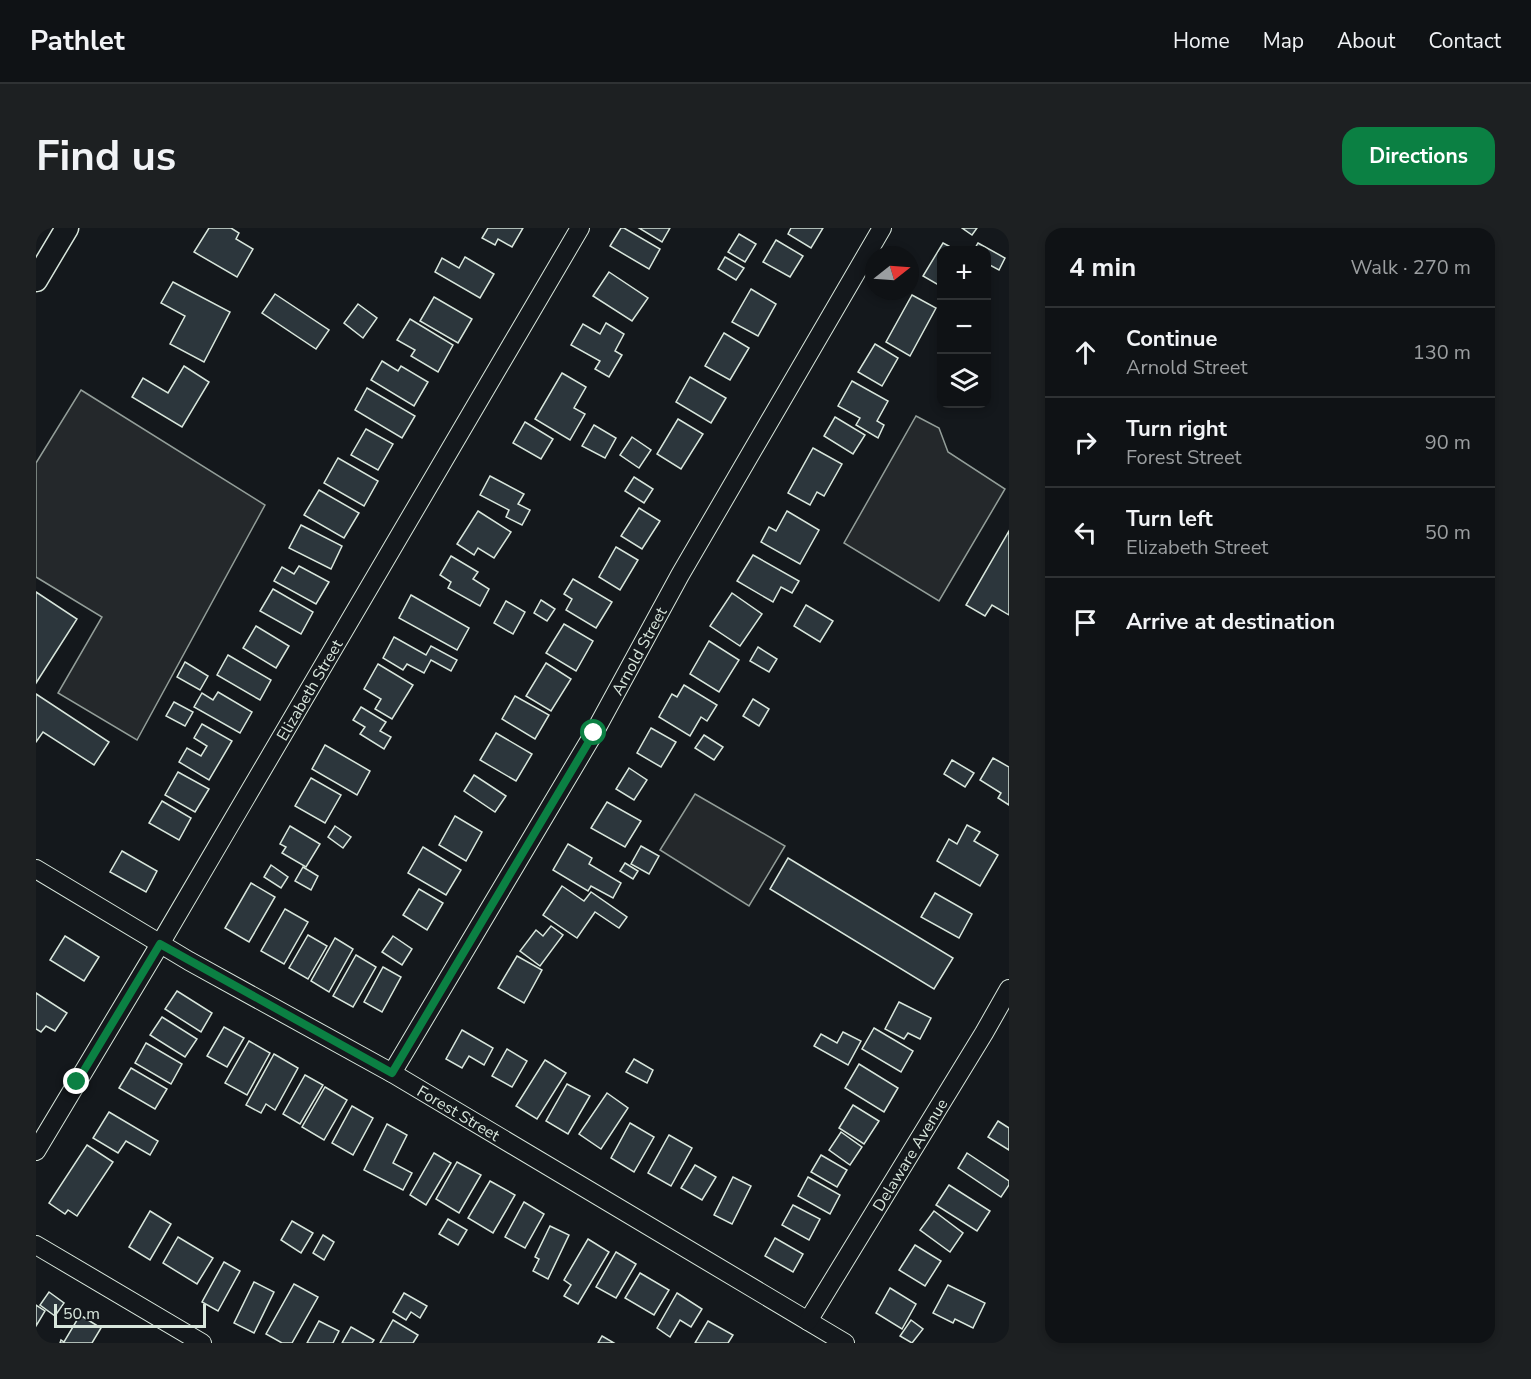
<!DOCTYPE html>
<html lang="en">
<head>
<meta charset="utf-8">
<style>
	:root { --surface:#0f1215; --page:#1d2022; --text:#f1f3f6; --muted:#9b9ea0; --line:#2f3234; --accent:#0b8043 }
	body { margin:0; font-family:"Nunito Sans",sans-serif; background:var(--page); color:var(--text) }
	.controls { position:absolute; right:18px; top:18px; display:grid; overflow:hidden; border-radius:12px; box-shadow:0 3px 9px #0003 }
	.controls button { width:54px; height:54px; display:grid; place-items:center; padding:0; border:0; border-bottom:2px solid var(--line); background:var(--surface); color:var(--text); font:30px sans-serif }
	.compass { position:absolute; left:829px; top:18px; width:54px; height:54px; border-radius:50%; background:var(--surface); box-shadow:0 3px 9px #0003; rotate:73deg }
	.scale { position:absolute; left:18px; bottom:15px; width:152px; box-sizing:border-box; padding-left:6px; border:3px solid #d8e6dc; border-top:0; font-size:16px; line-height:21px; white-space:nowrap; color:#d8e6dc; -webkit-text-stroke:4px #14181c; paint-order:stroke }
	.stop { position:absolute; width:18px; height:18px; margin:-14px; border:4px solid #0b8043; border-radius:50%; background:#fff }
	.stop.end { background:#0b8043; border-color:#fff; box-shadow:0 2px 6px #0008 }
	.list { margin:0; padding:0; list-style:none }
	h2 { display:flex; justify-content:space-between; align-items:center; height:78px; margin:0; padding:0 24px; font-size:26px }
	h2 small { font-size:20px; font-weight:400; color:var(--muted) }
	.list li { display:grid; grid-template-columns:39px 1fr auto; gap:18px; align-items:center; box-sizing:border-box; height:90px; padding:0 24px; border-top:2px solid var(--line) }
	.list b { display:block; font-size:22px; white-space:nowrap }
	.list p { margin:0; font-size:20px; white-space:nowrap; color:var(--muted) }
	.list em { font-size:20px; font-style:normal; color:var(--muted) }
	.icon { flex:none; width:33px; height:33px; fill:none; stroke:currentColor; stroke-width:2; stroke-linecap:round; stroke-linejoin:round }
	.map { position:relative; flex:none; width:973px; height:1115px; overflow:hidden; border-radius:18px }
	header { display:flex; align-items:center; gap:36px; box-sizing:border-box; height:84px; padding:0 30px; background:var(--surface); border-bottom:2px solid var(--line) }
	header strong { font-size:28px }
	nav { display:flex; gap:33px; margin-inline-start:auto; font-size:21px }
	.intro { display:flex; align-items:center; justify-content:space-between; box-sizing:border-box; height:144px; padding:0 36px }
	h1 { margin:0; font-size:42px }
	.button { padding:15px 27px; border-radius:18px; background:var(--accent); color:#fff; font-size:21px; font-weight:700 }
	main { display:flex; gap:36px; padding:0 36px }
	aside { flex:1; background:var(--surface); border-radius:18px; box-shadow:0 3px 9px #0003 }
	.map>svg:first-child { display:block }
	.parking { fill:#24282b; stroke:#939e99; stroke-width:1.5 }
	.building { fill:#2c363c; stroke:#d8e6dc; stroke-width:1.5 }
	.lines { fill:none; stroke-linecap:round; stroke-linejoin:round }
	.minor-casing { stroke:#d8e6dc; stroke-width:20 }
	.tertiary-casing { stroke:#d8e6dc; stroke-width:25 }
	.minor { stroke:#14181c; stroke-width:18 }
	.tertiary { stroke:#14181c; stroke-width:22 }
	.route { stroke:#0b8043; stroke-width:8 }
	.labels { text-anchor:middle; stroke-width:4.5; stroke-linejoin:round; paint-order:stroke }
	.street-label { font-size:16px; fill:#d8e6dc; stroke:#14181c }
</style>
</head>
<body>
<header>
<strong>Pathlet</strong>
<nav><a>Home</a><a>Map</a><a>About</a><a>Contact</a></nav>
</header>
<div class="intro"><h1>Find us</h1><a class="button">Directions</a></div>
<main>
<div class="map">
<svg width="973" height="1115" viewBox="0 0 973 1115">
	<rect width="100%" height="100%" fill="#14181c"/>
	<!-- parking -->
	<g class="parking">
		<polygon points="45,162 229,277 101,512 22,465 66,389 0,349 0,235"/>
		<polygon points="880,188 903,200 912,224 969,261 903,373 808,315"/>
		<polygon points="659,566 749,618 713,678 624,622"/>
	</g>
	<!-- building -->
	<g class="building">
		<polygon points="173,0 195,0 203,5 200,11 217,21 201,49 158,24"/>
		<polygon points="452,0 487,0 476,19 462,11 459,17 446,10"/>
		<polygon points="585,0 588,0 624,21 613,41 574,18"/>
		<polygon points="603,0 634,0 626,14"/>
		<polygon points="755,0 787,0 775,20 752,6"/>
		<polygon points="926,0 941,0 936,7"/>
		<polygon points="703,6 720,16 709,34 692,24"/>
		<polygon points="740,12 767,28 754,49 727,34"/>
		<polygon points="907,15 920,22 906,22 906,59 887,48"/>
		<polygon points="942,15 969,30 963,42 950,35 950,22 938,22"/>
		<polygon points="429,29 458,46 444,70 399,44 406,30 423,40"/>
		<polygon points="689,29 708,40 700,52 682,41"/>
		<polygon points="573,44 612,70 596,93 557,68"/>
		<polygon points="137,54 194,84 168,134 134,116 149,88 125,75"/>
		<polygon points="715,61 740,76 722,108 696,94"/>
		<polygon points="239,66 293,102 280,121 226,85"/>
		<polygon points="876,67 900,80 874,128 850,114"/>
		<polygon points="398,69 436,91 422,115 384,93"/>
		<polygon points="322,76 341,90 327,110 308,95"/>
		<polygon points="374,91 417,117 402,144 375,128 379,122 361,112"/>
		<polygon points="570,95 588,106 579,123 586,127 573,149 559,141 564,133 535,117 547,96 564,106"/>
		<polygon points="688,105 713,120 694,152 669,138"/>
		<polygon points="839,116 862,130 846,158 822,144"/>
		<polygon points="346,133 362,143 365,138 392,154 378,178 335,152"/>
		<polygon points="148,138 173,154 146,199 96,169 107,150 132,165"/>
		<polygon points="526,145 550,159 538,180 549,186 534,212 499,191"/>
		<polygon points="654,149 690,170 675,195 640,174"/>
		<polygon points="816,153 852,173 841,193 848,197 842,210 820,197 824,190 802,178"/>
		<polygon points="331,160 379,188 366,210 319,182"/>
		<polygon points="799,189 829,207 817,226 788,208"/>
		<polygon points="642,191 667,206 645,241 621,226"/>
		<polygon points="489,194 517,211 505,231 477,215"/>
		<polygon points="558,197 580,210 569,230 546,218"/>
		<polygon points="330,201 357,216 342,242 315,227"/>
		<polygon points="596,209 615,222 603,240 584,227"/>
		<polygon points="777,220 806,236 788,268 781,264 774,277 752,265"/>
		<polygon points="302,230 342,253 328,278 288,255"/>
		<polygon points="454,248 488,266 482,276 494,282 486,297 470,289 473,282 444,267"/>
		<polygon points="598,249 617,261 608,275 589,263"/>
		<polygon points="283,262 323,285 308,310 268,287"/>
		<polygon points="603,280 624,293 606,321 585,308"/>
		<polygon points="442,283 475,304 458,330 442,320 438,327 421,316"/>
		<polygon points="751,283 783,302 764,336 725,314 733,299 740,303"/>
		<polygon points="265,297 306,318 295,341 253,320"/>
		<polygon points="973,303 973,387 956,377 949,388 930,377"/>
		<polygon points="580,319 602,332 584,362 563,349"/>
		<polygon points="717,327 763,353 756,365 745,359 737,374 701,353"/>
		<polygon points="415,328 442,344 437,351 453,361 444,378 412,360 415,354 404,347"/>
		<polygon points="263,338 293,354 280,376 238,353 246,339 258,346"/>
		<polygon points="537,351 576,374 560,400 530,382 536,371 528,366"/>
		<polygon points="237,361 277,384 265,406 224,383"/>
		<polygon points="0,364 41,391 0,455"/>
		<polygon points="696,365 726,386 704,418 674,398"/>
		<polygon points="375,367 433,400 421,422 363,390"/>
		<polygon points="505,372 519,381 511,393 498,385"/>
		<polygon points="470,373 489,384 477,406 458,395"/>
		<polygon points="770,377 797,393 784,414 758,398"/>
		<polygon points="528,396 557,413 540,443 510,425"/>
		<polygon points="220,398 253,418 240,440 207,420"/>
		<polygon points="358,409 390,427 395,418 421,432 415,443 395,432 388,445 371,436 367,442 347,430"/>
		<polygon points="673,413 703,432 683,464 654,446"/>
		<polygon points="722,419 741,431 733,444 714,433"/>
		<polygon points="192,427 235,452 224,472 181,447"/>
		<polygon points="149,434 172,448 164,462 141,449"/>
		<polygon points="510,435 535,451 515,483 490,468"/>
		<polygon points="342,436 377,457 356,491 339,481 345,471 328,461"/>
		<polygon points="648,457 681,477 671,493 665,489 654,508 623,489 636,466 641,469"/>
		<polygon points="182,464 216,484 204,505 158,479 166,465 177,472"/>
		<polygon points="0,466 73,514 58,537 7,504 0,514"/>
		<polygon points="479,468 513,487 499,511 466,491"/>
		<polygon points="717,471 733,481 723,498 707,488"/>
		<polygon points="138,474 157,484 149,498 130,488"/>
		<polygon points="325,479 350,494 344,503 355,509 348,521 324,506 329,499 317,492"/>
		<polygon points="166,496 196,513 173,552 143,534 151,520 165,528 171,518 158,510"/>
		<polygon points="615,500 640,514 625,539 601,525"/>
		<polygon points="460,505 496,526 480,553 444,532"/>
		<polygon points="668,507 687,519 678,532 659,520"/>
		<polygon points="289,517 334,543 321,567 276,541"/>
		<polygon points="957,530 973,539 973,577 962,570 965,565 944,552"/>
		<polygon points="916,532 938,545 929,559 908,546"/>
		<polygon points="593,540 611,552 598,572 580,561"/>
		<polygon points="142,544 173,561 159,584 129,567"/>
		<polygon points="438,547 470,568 459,584 428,563"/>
		<polygon points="275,550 305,567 289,595 259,578"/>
		<polygon points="126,573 155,590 143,612 113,595"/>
		<polygon points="571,574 605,593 589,619 555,600"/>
		<polygon points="419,588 446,604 430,633 403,617"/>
		<polygon points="931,597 944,604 938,613 962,627 944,658 901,633 913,611 921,616"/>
		<polygon points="254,598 284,616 270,639 246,625 250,619 244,616"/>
		<polygon points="299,598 315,609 307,620 292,609"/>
		<polygon points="532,616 556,630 553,636 585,655 577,670 555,658 552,663 517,642"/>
		<polygon points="605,618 623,628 613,646 595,636"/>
		<polygon points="387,619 425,642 410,667 372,645"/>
		<polygon points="86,623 121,643 110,664 74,644"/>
		<polygon points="752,630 917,730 898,761 734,661"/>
		<polygon points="589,635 602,643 597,651 584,643"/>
		<polygon points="235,637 252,649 245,660 228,649"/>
		<polygon points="267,639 282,648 275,662 259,653"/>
		<polygon points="215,655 239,669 213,714 189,700"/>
		<polygon points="526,658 548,673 555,664 591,689 583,700 559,684 541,710 507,687"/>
		<polygon points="383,661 407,675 391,702 367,687"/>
		<polygon points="899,665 936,686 923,710 885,689"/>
		<polygon points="249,681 272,694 248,736 225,723"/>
		<polygon points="515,698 527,707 504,738 484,723 500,702 507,708"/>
		<polygon points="272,707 291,718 272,751 253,740"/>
		<polygon points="29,708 63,729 48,753 14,732"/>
		<polygon points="357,708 376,721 366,737 346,724"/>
		<polygon points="299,710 317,721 293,764 275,753"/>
		<polygon points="320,727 340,739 317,779 297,768"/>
		<polygon points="481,728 506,742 488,775 462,760"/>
		<polygon points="347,739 365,749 346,784 328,774"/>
		<polygon points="141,763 176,785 165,804 129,781"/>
		<polygon points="0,765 31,785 19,803 10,798 5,804 0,801"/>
		<polygon points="863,774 895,790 884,811 872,805 868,811 849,801"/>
		<polygon points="126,789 161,811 149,829 114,807"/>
		<polygon points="188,799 208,810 191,839 171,828"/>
		<polygon points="838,800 877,823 865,844 826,821"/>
		<polygon points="426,802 457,820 448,837 433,828 426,840 410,831"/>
		<polygon points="807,804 825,813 812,837 778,818 785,806 801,815"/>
		<polygon points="213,813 234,825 211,867 189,855"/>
		<polygon points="110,815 146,836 135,856 99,835"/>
		<polygon points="471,821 491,833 476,859 456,848"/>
		<polygon points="238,826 262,840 239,882 230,876 225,885 210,877"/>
		<polygon points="598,831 617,842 611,855 590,844"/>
		<polygon points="509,832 530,845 501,891 480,878"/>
		<polygon points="823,836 862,860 848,884 809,860"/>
		<polygon points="95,840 131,861 119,881 83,860"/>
		<polygon points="269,847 287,857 264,896 247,886"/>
		<polygon points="531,856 554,868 532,906 510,893"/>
		<polygon points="289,859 311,872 288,912 266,899"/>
		<polygon points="571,865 592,880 565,921 543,906"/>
		<polygon points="817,877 843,893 828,916 803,900"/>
		<polygon points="316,878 337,890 317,927 296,915"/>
		<polygon points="73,884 122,913 114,927 90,913 82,925 57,910"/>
		<polygon points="962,893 973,900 973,922 952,909"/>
		<polygon points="594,895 618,909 598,944 575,930"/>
		<polygon points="351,896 371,907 357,935 376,945 367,962 328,942"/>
		<polygon points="805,904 826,919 814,937 793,922"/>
		<polygon points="633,907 656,920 635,958 612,945"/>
		<polygon points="51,917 77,934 41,988 32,982 29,986 13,975"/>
		<polygon points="398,925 415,935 390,977 374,967"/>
		<polygon points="931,925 973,953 973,957 965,969 922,940"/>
		<polygon points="785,927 811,942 801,959 775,944"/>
		<polygon points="421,934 445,947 423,985 400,971"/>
		<polygon points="659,937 680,949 666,972 645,960"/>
		<polygon points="697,949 715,958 696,996 678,987"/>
		<polygon points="772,949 804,967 794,986 762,968"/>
		<polygon points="454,953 479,967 457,1005 432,990"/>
		<polygon points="913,957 954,983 941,1003 900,977"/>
		<polygon points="488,974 508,986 489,1020 469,1009"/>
		<polygon points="757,977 784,991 773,1012 746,997"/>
		<polygon points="114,983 135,996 114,1032 93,1019"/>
		<polygon points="898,983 927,1005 914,1024 884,1002"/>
		<polygon points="412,991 431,1002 422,1017 403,1006"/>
		<polygon points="256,993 277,1005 265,1025 245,1012"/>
		<polygon points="514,998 533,1007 512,1051 497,1043 503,1031 499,1029"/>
		<polygon points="287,1007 298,1014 288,1032 277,1025"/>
		<polygon points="142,1009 177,1030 161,1056 127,1035"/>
		<polygon points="739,1010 767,1026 757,1044 729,1028"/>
		<polygon points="552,1011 573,1024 542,1076 528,1068 535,1057 528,1052"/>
		<polygon points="879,1017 905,1033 889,1058 863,1042"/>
		<polygon points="580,1024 600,1036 580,1070 560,1059"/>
		<polygon points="188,1034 204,1043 182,1083 166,1074"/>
		<polygon points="604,1045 633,1062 618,1087 589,1070"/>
		<polygon points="218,1054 238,1064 218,1105 198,1095"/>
		<polygon points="258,1056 282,1069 256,1115 246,1115 230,1106"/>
		<polygon points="912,1057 949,1075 937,1100 919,1091 917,1095 897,1085"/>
		<polygon points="854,1060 880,1076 866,1101 840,1085"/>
		<polygon points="13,1064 28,1075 19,1088 4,1077"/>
		<polygon points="368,1065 391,1078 384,1090 375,1084 370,1092 357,1084"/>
		<polygon points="641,1065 666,1081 655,1099 644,1092 634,1109 621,1100"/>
		<polygon points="0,1077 9,1083 0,1098"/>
		<polygon points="44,1087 65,1100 56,1115 24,1115 25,1112 28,1114"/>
		<polygon points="357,1092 382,1107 377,1115 344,1115"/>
		<polygon points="875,1092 887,1101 876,1115 864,1108"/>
		<polygon points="283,1093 303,1103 297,1115 271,1115"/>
		<polygon points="672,1093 697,1107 692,1115 659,1115"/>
		<polygon points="315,1099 338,1112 336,1115 306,1115"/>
		<polygon points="566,1108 578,1115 562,1115"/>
	</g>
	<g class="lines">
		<!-- minor casing -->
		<g class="minor-casing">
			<g id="minor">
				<path id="s1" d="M 0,641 L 153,733 L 356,845 L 809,1115"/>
				<path id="s2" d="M 356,845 L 558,505 L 644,347 L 846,0"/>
				<path id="s3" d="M 0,923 L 124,716 L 544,0"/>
				<polyline points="0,1017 166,1115"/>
				<path id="s4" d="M 772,1093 L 948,805 L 973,761"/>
			</g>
		</g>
		<!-- tertiary casing -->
		<g class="tertiary-casing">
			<polyline id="tertiary" points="0,52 31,0"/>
		</g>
		<!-- minor -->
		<use href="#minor" class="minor"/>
		<!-- tertiary -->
		<use href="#tertiary" class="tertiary"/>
	</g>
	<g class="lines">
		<!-- route -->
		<polyline class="route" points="41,854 124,716 356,845 558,505"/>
	</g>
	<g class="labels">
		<!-- street labels -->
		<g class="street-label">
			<text dy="6" stroke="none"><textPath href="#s2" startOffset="489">Arnold Street</textPath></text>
			<text dy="6" stroke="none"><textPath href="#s3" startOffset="536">Elizabeth Street</textPath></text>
			<text dy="6" stroke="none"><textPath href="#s1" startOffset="488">Forest Street</textPath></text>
			<text dy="6" stroke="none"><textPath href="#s4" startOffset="195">Delaware Avenue</textPath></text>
		</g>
	</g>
</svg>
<div class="controls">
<button>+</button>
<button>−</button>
<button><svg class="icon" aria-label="layers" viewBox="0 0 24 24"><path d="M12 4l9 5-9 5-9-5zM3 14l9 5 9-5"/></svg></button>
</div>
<svg class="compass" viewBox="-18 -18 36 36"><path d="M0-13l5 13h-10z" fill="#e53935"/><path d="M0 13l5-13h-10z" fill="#9b9ea0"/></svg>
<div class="scale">50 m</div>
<div class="stop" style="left:558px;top:505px"></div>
<div class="stop end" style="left:41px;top:854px"></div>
</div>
<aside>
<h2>4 min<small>Walk · 270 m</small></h2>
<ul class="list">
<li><svg class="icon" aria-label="ahead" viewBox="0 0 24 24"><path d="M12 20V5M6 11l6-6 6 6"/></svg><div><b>Continue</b><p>Arnold Street</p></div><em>130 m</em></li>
<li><svg class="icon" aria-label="right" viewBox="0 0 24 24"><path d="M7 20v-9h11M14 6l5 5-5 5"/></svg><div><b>Turn right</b><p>Forest Street</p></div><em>90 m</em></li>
<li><svg class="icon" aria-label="left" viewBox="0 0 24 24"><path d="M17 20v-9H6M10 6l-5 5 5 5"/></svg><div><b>Turn left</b><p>Elizabeth Street</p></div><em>50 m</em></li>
<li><svg class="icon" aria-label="arrive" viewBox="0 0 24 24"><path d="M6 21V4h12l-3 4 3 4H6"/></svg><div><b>Arrive at destination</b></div></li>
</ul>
</aside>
</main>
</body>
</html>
